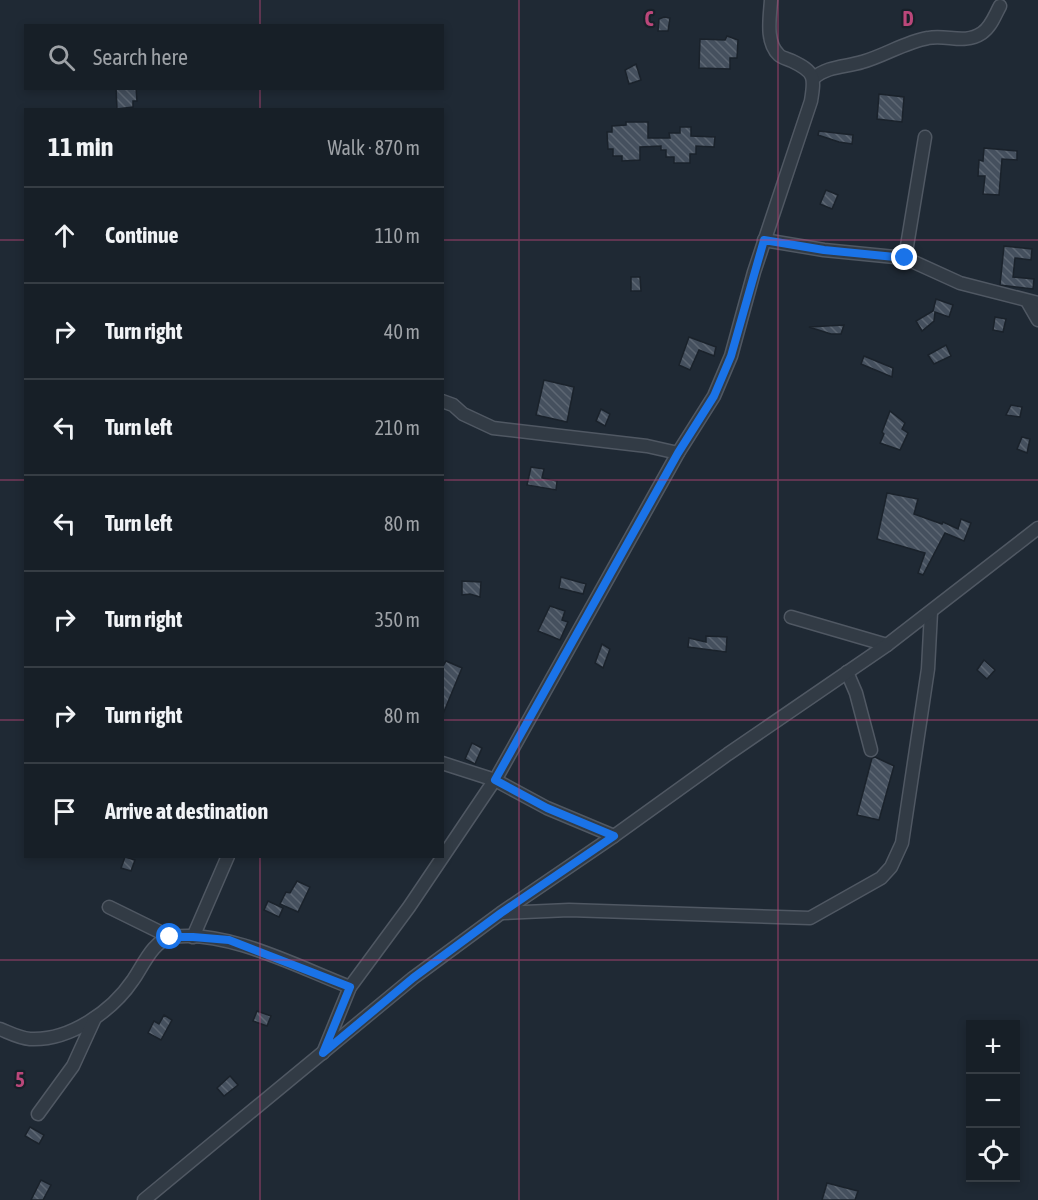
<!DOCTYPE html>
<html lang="en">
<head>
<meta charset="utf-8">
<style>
	:root { --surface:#171f27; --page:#242c33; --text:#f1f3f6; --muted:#9ea2a7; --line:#363d44 }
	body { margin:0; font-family:"Asap Condensed",sans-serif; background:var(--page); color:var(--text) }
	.controls { position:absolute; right:18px; bottom:18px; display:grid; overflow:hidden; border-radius:0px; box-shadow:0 3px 9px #0003 }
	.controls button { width:54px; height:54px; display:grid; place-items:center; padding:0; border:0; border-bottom:2px solid var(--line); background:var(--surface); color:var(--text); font:30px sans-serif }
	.stop { position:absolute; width:18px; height:18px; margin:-14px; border:4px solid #1a73e8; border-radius:50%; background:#fff }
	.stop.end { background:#1a73e8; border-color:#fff; box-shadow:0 2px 6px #0008 }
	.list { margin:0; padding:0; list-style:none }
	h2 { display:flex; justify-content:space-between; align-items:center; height:78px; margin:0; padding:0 24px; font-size:26px }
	h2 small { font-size:20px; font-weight:400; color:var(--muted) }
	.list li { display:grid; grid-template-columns:39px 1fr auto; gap:18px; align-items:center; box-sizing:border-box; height:96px; padding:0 24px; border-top:2px solid var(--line) }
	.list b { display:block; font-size:22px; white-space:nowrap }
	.list em { font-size:20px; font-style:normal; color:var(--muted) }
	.icon { flex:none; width:33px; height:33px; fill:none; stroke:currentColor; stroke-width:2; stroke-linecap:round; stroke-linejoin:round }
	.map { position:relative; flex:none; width:1038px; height:1200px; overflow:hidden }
	.search { position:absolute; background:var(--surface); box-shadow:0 3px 9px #0003; left:24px; top:24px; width:420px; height:66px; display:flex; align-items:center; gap:15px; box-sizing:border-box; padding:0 21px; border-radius:0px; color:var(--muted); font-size:22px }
	.panel { position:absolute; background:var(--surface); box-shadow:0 3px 9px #0003; left:24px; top:108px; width:420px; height:750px; border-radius:0px }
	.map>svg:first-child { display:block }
	.building { fill:url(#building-back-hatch); stroke:#1a222b; stroke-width:1.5 }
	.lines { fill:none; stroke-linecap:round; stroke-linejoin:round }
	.minor-casing { stroke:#505863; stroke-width:15 }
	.minor { stroke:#323b45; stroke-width:12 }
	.route { stroke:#1a73e8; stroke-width:8 }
	.grid { fill:none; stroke:#bb477a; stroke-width:1.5; stroke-opacity:0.55 }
	.grid-label { font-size:20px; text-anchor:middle; font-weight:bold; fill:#bb477a; stroke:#182029; stroke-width:4.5; stroke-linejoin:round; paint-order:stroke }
</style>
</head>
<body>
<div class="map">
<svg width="1038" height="1200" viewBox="0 0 1038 1200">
	<defs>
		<pattern id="building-back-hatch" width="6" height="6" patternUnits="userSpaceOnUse" patternTransform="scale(1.5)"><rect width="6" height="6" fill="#45505e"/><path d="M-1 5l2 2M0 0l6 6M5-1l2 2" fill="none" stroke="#5d6773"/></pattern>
	</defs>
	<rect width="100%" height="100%" fill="#1f2934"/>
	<!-- building -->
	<g class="building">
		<polygon points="664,17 670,18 668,31 658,31 659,19"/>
		<polygon points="727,36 738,40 737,58 730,58 730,69 699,68 700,39 725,40"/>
		<polygon points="636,64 641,80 629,84 625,70"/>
		<polygon points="116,88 136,88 137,101 133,101 133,107 117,109"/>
		<polygon points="879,94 904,97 902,122 877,119"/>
		<polygon points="626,122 648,122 648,138 670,138 669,133 680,133 680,127 691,127 691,136 715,137 714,147 696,146 696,154 690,154 690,163 674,163 674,157 666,157 666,150 661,150 661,146 640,147 640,160 622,161 622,156 613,156 613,149 608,149 607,132 612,132 612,126 626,125"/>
		<polygon points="819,131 853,135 852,144 839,142 818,135"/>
		<polygon points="984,148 1017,151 1017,160 1002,159 999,195 983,194 985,176 978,176 979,160 983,161"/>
		<polygon points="826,190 838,195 832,209 820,204"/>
		<polygon points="1004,246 1032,249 1031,260 1015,258 1013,277 1034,279 1033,289 1000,285"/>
		<polygon points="631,277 640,277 641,291 631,291"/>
		<polygon points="936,299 953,305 949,317 935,312 934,321 922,331 916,321 933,311"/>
		<polygon points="995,317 1006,319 1003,332 993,330"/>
		<polygon points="844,325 841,334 831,334 809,327"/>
		<polygon points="689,337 716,347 714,356 699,350 690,370 679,365"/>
		<polygon points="946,345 951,356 934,364 928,355"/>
		<polygon points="864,356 893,368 892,377 861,364"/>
		<polygon points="544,380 574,387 567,422 536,415"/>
		<polygon points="1011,405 1022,407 1020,417 1006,415"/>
		<polygon points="601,409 610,414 605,426 596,421"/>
		<polygon points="890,411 905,423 902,429 908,433 900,450 880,443 884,434 882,432"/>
		<polygon points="1022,437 1030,439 1027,453 1017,449"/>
		<polygon points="531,467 544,469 542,478 557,481 556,490 527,485"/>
		<polygon points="887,493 918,499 914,514 942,524 943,522 958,529 961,519 971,523 964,541 945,533 923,575 918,573 925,553 877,539"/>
		<polygon points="561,577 586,584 583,594 559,588"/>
		<polygon points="462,581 481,582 480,597 470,594 462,595"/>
		<polygon points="550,606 565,611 562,620 568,622 560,640 538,631"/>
		<polygon points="706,636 727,637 726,652 688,647 689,638 706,642"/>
		<polygon points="602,644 610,649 603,668 595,663"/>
		<polygon points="984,660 995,670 987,679 977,670"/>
		<polygon points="446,661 462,668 443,714 442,668"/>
		<polygon points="472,743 482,748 475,764 465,759"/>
		<polygon points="875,757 894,766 879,820 857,815 872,758"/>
		<polygon points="125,857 135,860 131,871 121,868"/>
		<polygon points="297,881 310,887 298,912 280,904 286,892 290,893"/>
		<polygon points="268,901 283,908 279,917 264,910"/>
		<polygon points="257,1011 271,1016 267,1026 253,1021"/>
		<polygon points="164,1015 172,1020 161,1040 148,1033 154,1021 159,1024"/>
		<polygon points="230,1076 238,1085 224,1096 217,1088"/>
		<polygon points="30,1127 44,1135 39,1144 25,1136"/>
		<polygon points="41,1180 51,1185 43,1200 31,1200"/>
		<polygon points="827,1183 858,1191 855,1200 822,1200"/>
	</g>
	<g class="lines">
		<!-- minor casing -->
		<g class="minor-casing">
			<g id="minor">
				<path d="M 814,78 C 827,66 846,67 862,62 C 884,56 905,42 928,38 C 947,34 964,45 982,33 C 991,27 995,15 1000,6"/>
				<polyline points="764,240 824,250 905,258 960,283 1038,303"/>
				<polyline points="905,258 925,137"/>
				<polyline points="1027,301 1038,320"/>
				<polyline points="442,401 453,405 463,414 493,428 647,446 678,453"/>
				<polyline points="791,617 887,645"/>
				<polyline points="847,672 856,693 871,750"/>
				<polyline points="442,763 495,780 547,808 614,836"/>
				<polyline points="109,907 170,937"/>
				<polyline points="502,913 569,910 810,918 881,878 891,867 902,843 928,669 931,612"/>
				<polyline points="193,937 228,856"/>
				<path d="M 0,1029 C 10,1033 19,1038 30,1039 C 70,1041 112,1011 133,980 C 143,966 153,940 172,937 C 227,929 298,967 350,987"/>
				<path d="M 323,1053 L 350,987 L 409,907 L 498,775 L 678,453 L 714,396 L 731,356 L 754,272 L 811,101 C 815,77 815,72 792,61 C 788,59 782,58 779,55 C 765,42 770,17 771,0"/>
				<polyline points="38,1114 73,1066 95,1018"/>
				<polyline points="144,1200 413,978 501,913 614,836 728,754 887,645 1038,528"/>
			</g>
		</g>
		<!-- minor -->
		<use href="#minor" class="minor"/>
	</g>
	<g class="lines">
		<!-- route -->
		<polyline class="route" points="170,937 193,937 229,940 350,987 323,1053 413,978 501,913 614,836 547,808 495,780 678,453 714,396 731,356 764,240 824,250 905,258"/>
	</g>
	<!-- grid -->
	<path class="grid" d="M 260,0 L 260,26M 519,0 L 519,1200M 778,0 L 778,1200M 260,88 L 260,110M 0,240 L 26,240M 442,240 L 1038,240M 0,480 L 26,480M 442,480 L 1038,480M 0,720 L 26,720M 442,720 L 1038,720M 260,856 L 260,1200M 0,960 L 1038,960"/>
	<g class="grid-label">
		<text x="649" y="26">C</text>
		<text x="908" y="26">D</text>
		<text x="20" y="1087">5</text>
	</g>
</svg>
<div class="controls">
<button>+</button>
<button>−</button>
<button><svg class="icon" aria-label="locate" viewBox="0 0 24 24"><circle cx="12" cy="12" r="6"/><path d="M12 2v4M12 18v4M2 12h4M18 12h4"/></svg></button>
</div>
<div class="stop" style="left:170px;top:937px"></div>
<div class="stop end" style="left:905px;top:258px"></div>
<div class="search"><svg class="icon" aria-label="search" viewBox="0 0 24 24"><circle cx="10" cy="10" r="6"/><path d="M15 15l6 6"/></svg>Search here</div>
<section class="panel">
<h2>11 min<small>Walk · 870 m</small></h2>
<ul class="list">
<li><svg class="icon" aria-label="ahead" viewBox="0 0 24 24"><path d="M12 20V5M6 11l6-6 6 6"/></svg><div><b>Continue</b></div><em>110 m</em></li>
<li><svg class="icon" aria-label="right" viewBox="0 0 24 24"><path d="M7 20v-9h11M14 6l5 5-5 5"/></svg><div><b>Turn right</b></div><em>40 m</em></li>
<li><svg class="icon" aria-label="left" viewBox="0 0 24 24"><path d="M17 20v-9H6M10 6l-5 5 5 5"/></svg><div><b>Turn left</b></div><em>210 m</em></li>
<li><svg class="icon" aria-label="left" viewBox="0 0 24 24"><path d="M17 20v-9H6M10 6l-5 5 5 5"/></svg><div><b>Turn left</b></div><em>80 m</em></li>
<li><svg class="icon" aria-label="right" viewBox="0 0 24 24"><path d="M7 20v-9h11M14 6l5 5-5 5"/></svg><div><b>Turn right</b></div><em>350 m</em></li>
<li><svg class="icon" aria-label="right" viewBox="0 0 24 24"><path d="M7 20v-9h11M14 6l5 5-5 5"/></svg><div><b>Turn right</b></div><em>80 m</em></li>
<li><svg class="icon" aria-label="arrive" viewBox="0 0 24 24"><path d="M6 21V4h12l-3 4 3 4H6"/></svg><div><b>Arrive at destination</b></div></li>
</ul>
</section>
</div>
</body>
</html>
